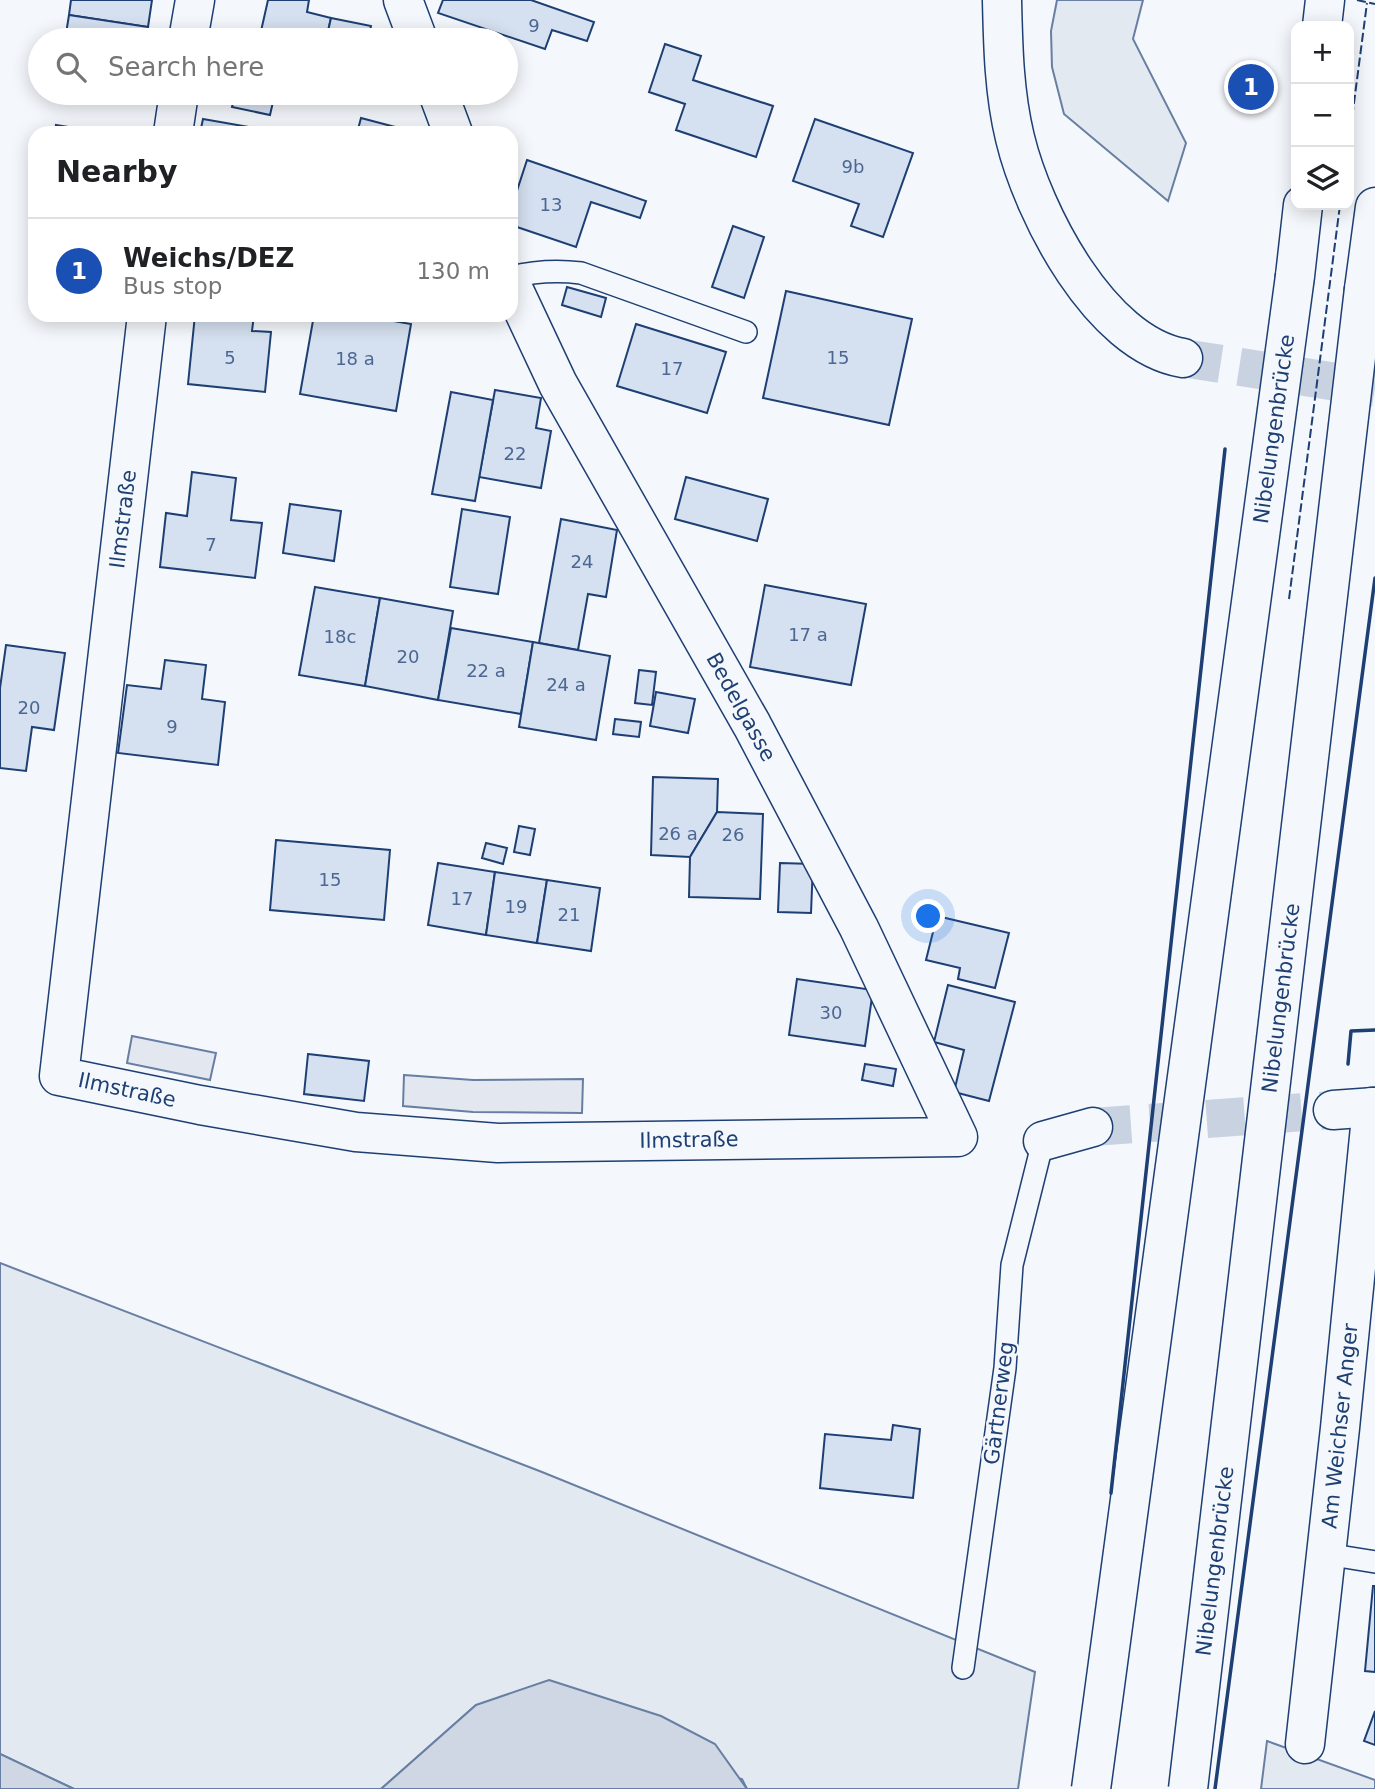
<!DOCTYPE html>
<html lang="en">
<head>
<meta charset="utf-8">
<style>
	:root { --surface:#fff; --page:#f2f2f2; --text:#202124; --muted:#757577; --line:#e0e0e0; --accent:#c62828 }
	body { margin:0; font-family:"DejaVu Sans",sans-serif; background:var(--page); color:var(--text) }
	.controls { position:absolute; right:21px; top:21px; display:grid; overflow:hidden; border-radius:14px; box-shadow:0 4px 18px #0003 }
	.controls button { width:63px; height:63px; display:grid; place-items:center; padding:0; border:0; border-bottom:2px solid var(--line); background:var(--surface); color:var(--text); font:35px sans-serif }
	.you { position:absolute; left:929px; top:917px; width:24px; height:24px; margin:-18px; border:5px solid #fff; border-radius:50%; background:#1a73e8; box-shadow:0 0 0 10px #1a73e833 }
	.badge { display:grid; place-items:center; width:46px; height:46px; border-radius:50%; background:var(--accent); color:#fff; font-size:23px; font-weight:700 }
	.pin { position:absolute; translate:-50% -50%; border:4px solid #fff; box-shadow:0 2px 7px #0006 }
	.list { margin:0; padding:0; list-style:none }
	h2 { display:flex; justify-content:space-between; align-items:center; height:91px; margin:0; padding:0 28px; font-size:30px }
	h2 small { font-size:23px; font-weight:400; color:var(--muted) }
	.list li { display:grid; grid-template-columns:46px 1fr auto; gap:21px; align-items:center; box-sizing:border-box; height:105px; padding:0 28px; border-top:2px solid var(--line) }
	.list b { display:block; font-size:26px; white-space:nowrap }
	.list p { margin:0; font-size:23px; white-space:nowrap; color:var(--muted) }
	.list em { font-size:23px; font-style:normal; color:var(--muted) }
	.icon { flex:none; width:38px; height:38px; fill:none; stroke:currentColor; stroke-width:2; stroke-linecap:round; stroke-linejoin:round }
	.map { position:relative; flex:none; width:1375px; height:1789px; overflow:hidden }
	.search { position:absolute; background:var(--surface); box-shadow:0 4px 18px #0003; left:28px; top:28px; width:490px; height:77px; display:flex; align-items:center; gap:18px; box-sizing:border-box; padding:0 24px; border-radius:38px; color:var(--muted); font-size:26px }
	.panel { position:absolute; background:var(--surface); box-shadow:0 4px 18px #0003; left:28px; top:126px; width:490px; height:196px; border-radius:21px }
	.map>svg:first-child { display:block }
	.green { fill:#e3e9f0; stroke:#687fa3; stroke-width:2 }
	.parking { fill:#e3e8f0; stroke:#687fa3; stroke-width:2 }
	.water { fill:#cfd7e4; stroke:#687fa3; stroke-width:2 }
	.building { fill:#d5e0f0; stroke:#1d3f73; stroke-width:2 }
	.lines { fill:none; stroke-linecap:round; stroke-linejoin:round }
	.minor-tunnel { stroke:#c9d2e0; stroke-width:38; stroke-dasharray:38 19; stroke-linecap:butt }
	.service-casing { stroke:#1d3f73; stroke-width:24 }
	.minor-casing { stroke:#1d3f73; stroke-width:41 }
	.secondary-casing { stroke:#1d3f73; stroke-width:41 }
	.service { stroke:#f4f7fb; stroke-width:21 }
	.minor { stroke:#f4f7fb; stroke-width:38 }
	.secondary { stroke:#f4f7fb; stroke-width:38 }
	.secondary-bridge-casing { stroke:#1d3f73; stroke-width:41; stroke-linecap:butt }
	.secondary-bridge { stroke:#f4f7fb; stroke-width:38 }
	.fence { stroke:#1d3f73; stroke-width:2; stroke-dasharray:9 3.5; stroke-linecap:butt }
	.wall { stroke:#1d3f73; stroke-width:3.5 }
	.labels { text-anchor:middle; stroke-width:5; stroke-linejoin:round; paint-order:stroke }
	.number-label { font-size:18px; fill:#4b6792 }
	.street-label { font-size:21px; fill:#1d3f73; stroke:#f4f7fb }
</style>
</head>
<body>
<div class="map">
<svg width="1375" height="1789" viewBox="0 0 1375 1789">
	<rect width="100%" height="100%" fill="#f4f7fb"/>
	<!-- green -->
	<g class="green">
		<polygon points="1057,0 1143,0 1133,39 1186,143 1168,201 1064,114 1052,67 1051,31"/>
		<polygon points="0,1263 542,1472 1035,1672 1018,1789 747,1789 742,1779 476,1705 381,1789 74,1789 0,1754"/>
		<polygon points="1267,1741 1375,1780 1375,1789 1261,1789"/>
	</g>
	<!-- parking -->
	<g class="parking">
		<polygon points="132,1036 216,1053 210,1080 127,1063"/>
		<polygon points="404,1075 473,1080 583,1079 582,1113 473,1112 403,1106"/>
	</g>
	<!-- water -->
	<g class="water">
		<polygon points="549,1680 661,1716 715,1744 747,1789 381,1789 476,1705"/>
		<polygon points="0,1754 74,1789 0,1789"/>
	</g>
	<!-- building -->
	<g class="building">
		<polygon points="71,0 152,0 148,27 69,15"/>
		<polygon points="268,0 309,0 307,12 331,18 326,40 259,40"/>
		<polygon points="443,0 531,0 594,22 587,41 552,30 545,49 438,13"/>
		<polygon points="69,15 148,27 146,40 65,40"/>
		<polygon points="331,18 371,26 368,40 326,40"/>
		<polygon points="665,44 701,56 693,80 773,106 756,157 676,130 685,104 649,92"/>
		<polygon points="66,93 118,93 116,102"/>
		<polygon points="235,93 275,93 270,115 232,107"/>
		<polygon points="361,118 418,133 357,133"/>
		<polygon points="203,119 260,129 259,133 200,133"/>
		<polygon points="815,119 913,153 883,237 851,226 859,204 793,181"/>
		<polygon points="56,125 105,133 55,133"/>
		<polygon points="527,160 646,201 640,218 591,202 576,247 511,225 511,209"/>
		<polygon points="733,226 764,237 744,298 712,287"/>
		<polygon points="567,287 606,298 601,317 562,305"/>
		<polygon points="786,291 912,319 889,425 763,398"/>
		<polygon points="195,315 254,315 252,331 271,332 265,392 188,384"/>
		<polygon points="314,315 359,315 411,324 396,411 300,394"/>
		<polygon points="636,324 726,352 707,413 617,386"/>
		<polygon points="495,390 541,398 536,428 551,431 541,488 479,477"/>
		<polygon points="451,392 493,400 475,501 432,494"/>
		<polygon points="192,472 236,478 231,520 262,523 255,578 160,567 166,513 187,516"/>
		<polygon points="686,477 768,499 757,541 675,519"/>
		<polygon points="290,504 341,511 334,561 283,553"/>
		<polygon points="462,509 510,517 498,594 450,587"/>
		<polygon points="561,519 617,530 606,597 588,594 578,650 539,643"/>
		<polygon points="765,585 866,604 851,685 750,667"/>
		<polygon points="315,587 380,598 365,686 299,675"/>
		<polygon points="380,598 453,611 438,700 365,686"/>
		<polygon points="451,628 533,642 521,714 438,700"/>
		<polygon points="533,642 610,656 596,740 519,727"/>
		<polygon points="6,645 65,653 54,730 32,727 26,771 0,768 0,688"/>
		<polygon points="165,660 206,665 202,699 225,702 218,765 118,753 127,685 161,689"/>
		<polygon points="639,670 656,672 652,705 635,703"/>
		<polygon points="656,692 695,699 688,733 650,726"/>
		<polygon points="615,719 641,722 639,737 613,734"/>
		<polygon points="653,777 718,779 717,812 690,857 651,855"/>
		<polygon points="717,812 763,814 760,899 689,897 690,857"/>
		<polygon points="519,826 535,829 530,855 514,852"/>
		<polygon points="276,840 390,850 384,920 270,910"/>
		<polygon points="486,843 507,848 503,864 482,858"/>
		<polygon points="438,863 495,872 486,935 428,925"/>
		<polygon points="780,863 813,864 811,913 778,912"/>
		<polygon points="495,872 547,880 537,943 486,935"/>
		<polygon points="547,880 600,888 591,951 537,943"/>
		<polygon points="937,916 1009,933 995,988 958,979 960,968 926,960"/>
		<polygon points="797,979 873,990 865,1046 789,1035"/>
		<polygon points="948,985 1015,1002 989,1101 954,1092 964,1050 934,1042"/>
		<polygon points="308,1054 369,1061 364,1101 304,1094"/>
		<polygon points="865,1064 896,1069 893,1086 862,1080"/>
		<polygon points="893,1425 920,1429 913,1498 820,1488 825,1434 891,1440"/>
		<polygon points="1373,1586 1375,1586 1375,1672 1365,1671"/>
		<polygon points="1375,1711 1375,1745 1364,1741"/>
	</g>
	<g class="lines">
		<!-- minor-tunnel -->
		<g class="minor-tunnel">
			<polyline points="1183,358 1375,388"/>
			<polyline points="1093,1127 1333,1110"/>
		</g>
		<!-- service casing -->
		<g class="service-casing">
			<g id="service">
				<path d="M 511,277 C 536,271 556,270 581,273 L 746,332"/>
				<polyline points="1326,1554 1375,1562"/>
				<polyline points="963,1668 1005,1368 1012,1265 1043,1141"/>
			</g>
		</g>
		<!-- minor casing -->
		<g class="minor-casing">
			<g id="minor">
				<polyline points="403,0 418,40"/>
				<path d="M 1002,0 C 1003,46 1004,93 1015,138 C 1033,213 1100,344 1183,358"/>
				<polyline points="188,40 195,0"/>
				<polyline points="438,93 453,133"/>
				<polyline points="173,133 179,93"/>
				<polyline points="147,315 59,1076 200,1105 356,1132 498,1143 958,1137 859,928 752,725 558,384 511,284"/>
				<polyline points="1333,1110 1375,1107"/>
				<polyline points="1043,1141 1093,1127"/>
				<polyline points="1305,1744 1340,1428 1372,1107"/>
			</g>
		</g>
		<!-- secondary casing -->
		<g class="secondary-casing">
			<g id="secondary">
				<polyline points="1322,26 1325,0"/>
				<polyline points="1295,276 1303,205"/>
				<polyline points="1364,289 1375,207"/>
			</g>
		</g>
		<!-- service -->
		<use href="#service" class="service"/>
		<!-- minor -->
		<use href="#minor" class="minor"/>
		<!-- secondary -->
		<use href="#secondary" class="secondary"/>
		<!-- secondary-bridge casing -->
		<g class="secondary-bridge-casing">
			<g id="secondary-bridge">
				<polyline points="1091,1789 1295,276"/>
				<polyline points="1188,1789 1364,289"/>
			</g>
		</g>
		<!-- secondary-bridge -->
		<use href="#secondary-bridge" class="secondary-bridge"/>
		<!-- fence -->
		<g class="fence">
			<polyline points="1357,0 1375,4"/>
			<polyline points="1349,141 1367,3"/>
			<polyline points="1289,599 1340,205"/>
		</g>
		<!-- wall -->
		<g class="wall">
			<polyline points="1348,1064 1351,1031 1375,1030"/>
			<polyline points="1111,1493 1225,449"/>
			<polyline points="1215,1789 1375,578"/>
		</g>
	</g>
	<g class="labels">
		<!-- number labels -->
		<g class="number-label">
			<text x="534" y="32">9</text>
			<text x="853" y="173">9b</text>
			<text x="551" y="211">13</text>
			<text x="230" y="364">5</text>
			<text x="838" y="364">15</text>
			<text x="355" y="365">18 a</text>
			<text x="672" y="375">17</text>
			<text x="515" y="460">22</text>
			<text x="211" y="551">7</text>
			<text x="582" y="568">24</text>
			<text x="808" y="641">17 a</text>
			<text x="340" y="643">18c</text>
			<text x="408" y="663">20</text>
			<text x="486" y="677">22 a</text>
			<text x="566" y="691">24 a</text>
			<text x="29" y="714">20</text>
			<text x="172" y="733">9</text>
			<text x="678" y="840">26 a</text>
			<text x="733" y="841">26</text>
			<text x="330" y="886">15</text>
			<text x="462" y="905">17</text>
			<text x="516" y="913">19</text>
			<text x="569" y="921">21</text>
			<text x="831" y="1019">30</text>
		</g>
		<!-- street labels -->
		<g class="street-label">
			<text transform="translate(1274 429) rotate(-82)" y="7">Nibelungenbrücke</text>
			<text transform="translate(123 519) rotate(-83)" y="7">Ilmstraße</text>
			<text transform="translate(741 707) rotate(61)" y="7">Bedelgasse</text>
			<text transform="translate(1281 998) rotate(-83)" y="7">Nibelungenbrücke</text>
			<text transform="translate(127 1090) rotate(12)" y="7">Ilmstraße</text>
			<text transform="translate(689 1140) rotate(-1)" y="7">Ilmstraße</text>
			<text transform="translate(999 1403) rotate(-83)" y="7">Gärtnerweg</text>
			<text transform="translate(1340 1426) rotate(-84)" y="7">Am Weichser Anger</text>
			<text transform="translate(1215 1561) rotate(-83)" y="7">Nibelungenbrücke</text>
		</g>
	</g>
</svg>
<div class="controls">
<button>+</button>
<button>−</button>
<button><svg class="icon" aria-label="layers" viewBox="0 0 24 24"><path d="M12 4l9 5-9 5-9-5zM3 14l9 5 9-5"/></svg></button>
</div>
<div class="you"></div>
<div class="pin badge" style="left:1251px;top:87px;background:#1a4fb4">1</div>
<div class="search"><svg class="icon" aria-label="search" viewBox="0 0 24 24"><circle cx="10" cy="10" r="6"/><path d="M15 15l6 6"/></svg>Search here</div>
<section class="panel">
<h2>Nearby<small></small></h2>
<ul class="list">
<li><span class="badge" style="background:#1a4fb4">1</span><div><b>Weichs/DEZ</b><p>Bus stop</p></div><em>130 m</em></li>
</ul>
</section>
</div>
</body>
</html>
